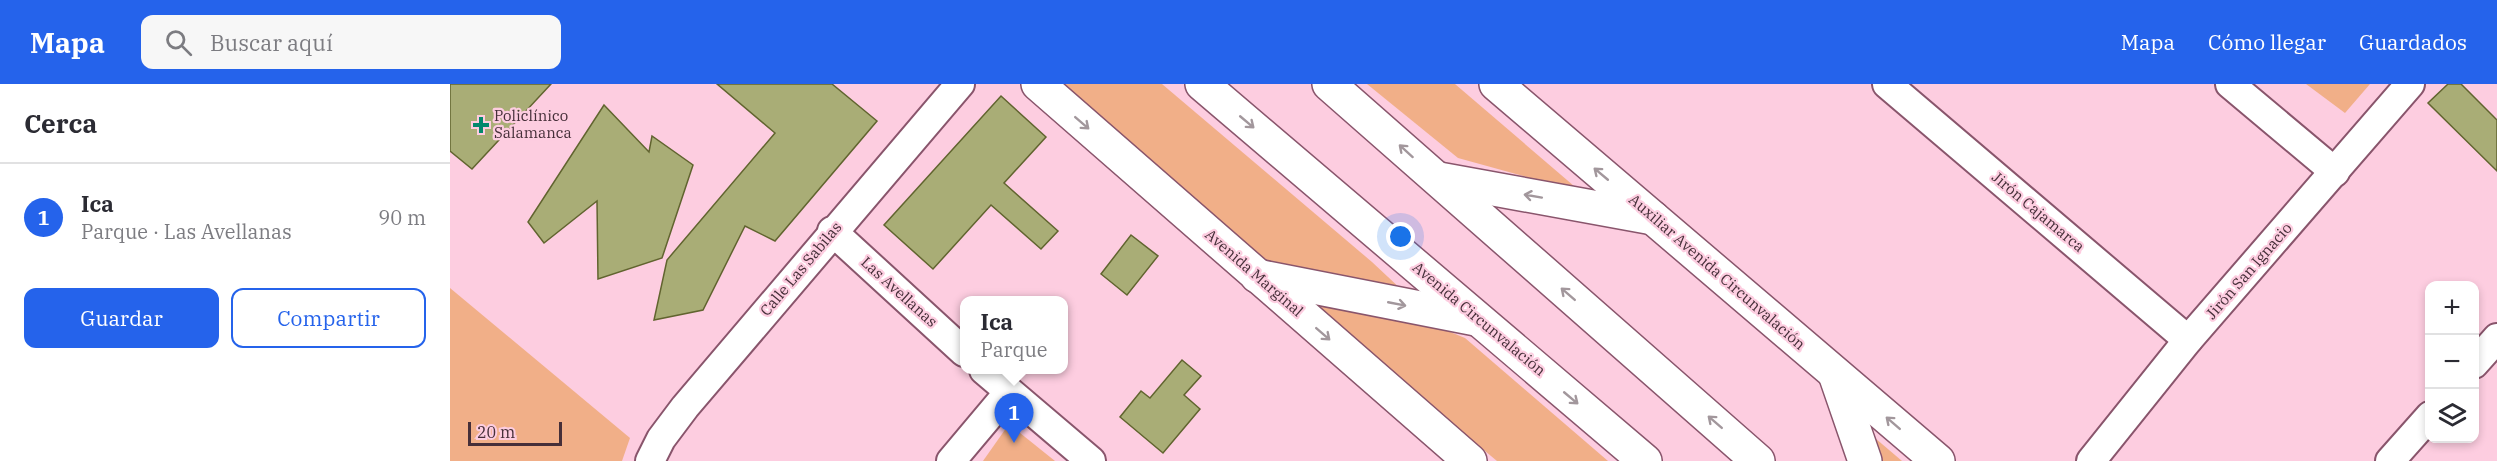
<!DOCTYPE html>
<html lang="es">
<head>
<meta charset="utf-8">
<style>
	:root { --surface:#fff; --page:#f7f7f7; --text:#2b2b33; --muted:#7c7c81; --line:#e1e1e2; --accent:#2563eb }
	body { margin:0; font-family:"IBM Plex Serif",serif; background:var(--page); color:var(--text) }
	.controls { position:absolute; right:18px; bottom:18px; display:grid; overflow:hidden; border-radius:12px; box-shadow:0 3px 9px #0003 }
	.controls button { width:54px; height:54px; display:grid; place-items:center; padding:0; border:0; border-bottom:2px solid var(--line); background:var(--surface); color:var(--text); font:30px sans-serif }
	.scale { position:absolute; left:18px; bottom:15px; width:94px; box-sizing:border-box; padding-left:6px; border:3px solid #462f39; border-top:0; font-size:16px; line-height:21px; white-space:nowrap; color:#462f39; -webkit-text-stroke:4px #fdcde0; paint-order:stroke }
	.you { position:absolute; left:951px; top:153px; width:21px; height:21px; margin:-15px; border:4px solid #fff; border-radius:50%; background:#1a73e8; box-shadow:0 0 0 9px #1a73e833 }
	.badge { display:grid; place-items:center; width:39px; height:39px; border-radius:50%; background:var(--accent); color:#fff; font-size:20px; font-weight:700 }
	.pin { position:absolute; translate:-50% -50px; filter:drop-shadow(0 2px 3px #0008) }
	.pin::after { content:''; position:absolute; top:32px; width:21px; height:18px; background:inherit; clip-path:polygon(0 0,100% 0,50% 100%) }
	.popup { position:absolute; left:510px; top:212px; width:108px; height:78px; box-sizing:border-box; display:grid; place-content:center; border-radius:12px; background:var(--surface); filter:drop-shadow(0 2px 4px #0005); font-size:20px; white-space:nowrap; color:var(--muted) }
	.popup b { font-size:22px; color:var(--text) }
	.popup::after { content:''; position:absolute; left:50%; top:100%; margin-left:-12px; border:12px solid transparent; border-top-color:var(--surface) }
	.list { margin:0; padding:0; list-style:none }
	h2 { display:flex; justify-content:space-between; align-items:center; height:78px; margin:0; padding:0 24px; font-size:26px }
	h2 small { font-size:20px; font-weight:400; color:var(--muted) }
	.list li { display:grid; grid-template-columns:39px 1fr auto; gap:18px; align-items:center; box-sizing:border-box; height:108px; padding:0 24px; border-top:2px solid var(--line) }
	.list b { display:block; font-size:22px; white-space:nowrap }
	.list p { margin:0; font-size:20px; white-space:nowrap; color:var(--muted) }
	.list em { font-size:20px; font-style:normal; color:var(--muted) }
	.actions { display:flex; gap:12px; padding:18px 24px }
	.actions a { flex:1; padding:14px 0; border:2px solid var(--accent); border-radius:12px; text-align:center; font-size:21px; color:var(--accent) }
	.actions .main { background:var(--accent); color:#fff }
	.icon { flex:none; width:33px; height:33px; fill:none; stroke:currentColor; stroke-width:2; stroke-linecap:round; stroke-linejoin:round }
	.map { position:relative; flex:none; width:2047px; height:377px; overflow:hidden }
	header { display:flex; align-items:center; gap:36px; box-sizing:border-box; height:84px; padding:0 30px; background:var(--accent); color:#fff }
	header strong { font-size:28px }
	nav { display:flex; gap:33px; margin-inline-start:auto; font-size:21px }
	.search { width:420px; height:54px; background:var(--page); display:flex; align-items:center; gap:15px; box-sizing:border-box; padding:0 21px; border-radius:12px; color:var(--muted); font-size:22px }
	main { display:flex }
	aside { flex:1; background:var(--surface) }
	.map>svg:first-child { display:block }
	.green { fill:#f1af88 }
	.building { fill:#a9ad76; stroke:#61642f; stroke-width:1.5 }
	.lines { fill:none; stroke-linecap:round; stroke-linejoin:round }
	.minor-casing { stroke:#89556c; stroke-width:32 }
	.secondary-casing { stroke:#89556c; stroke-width:36 }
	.primary-casing { stroke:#89556c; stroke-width:36 }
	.minor { stroke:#fff; stroke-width:28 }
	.secondary { stroke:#fff; stroke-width:33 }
	.primary { stroke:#fff; stroke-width:33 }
	.oneway { stroke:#a2979c }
	.poi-dot { fill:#02886d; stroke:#fdcde0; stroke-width:2 }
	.labels { text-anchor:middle; stroke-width:4.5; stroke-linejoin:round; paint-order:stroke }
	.poi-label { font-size:15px; fill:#462f39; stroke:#fdcde0; text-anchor:start }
	.street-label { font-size:15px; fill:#462f39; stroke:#fdcde0 }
</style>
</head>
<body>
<header>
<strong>Mapa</strong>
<div class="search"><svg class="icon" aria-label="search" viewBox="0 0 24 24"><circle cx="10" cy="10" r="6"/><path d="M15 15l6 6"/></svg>Buscar aquí</div>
<nav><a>Mapa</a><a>Cómo llegar</a><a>Guardados</a></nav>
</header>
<main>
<aside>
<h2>Cerca<small></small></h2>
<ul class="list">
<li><span class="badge">1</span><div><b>Ica</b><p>Parque · Las Avellanas</p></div><em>90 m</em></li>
</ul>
<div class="actions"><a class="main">Guardar</a><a>Compartir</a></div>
</aside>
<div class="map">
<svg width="2047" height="377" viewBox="0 0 2047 377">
	<rect width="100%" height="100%" fill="#fdcde0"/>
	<!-- green -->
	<g class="green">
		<polygon points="601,0 712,0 922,178 953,207 847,190 790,164"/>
		<polygon points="917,0 1005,0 1131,108 1008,74"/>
		<polygon points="1856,0 1920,0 1895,29"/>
		<polygon points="0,204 180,354 172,377 0,377"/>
		<polygon points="869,215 988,243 1015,254 1158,377 1047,377 863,224"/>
		<polygon points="1405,337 1452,377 1423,377"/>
		<polygon points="559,340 605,377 533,377"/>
	</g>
	<!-- building -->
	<g class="building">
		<polygon points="0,0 101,0 22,85 0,67"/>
		<polygon points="267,0 382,0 427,37 325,157 295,142 253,226 204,236 217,176 325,49"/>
		<polygon points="1998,0 2011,0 2047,36 2047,87 1978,19"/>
		<polygon points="551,12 596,53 554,99 608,147 591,165 541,121 483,185 434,141"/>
		<polygon points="154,21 199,68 202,52 243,81 212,174 148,195 147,117 94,159 78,138"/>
		<polygon points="681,151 708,172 677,211 651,190"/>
		<polygon points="732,276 751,292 734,311 750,325 713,369 670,333 691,307 700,314"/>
	</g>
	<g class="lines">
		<!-- minor casing -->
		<g class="minor-casing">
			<g id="minor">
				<polyline points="1437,0 1738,256"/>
				<polyline points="1780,0 1885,88"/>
				<polyline points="382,147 514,268"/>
				<polyline points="2024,280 2047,254"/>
				<polyline points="534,286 641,377"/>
				<polyline points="200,377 211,355 235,323 510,0"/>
				<polyline points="501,377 559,308"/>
				<polyline points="1641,377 1738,256 1960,0"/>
				<polyline points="1940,377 1980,332"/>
			</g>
		</g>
		<!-- secondary casing -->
		<g class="secondary-casing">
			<g id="secondary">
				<polyline points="588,0 1020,377"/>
				<polyline points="1046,0 1488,377"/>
			</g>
		</g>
		<!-- primary casing -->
		<g class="primary-casing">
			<g id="primary">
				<polyline points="752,0 1195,377"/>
				<polyline points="879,0 1308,377"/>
				<polyline points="989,95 1203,134"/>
				<polyline points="807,192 1026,235"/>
				<polyline points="1385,290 1415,377"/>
			</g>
		</g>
		<!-- minor -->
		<use href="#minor" class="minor"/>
		<!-- secondary -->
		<use href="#secondary" class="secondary"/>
		<!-- primary -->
		<use href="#primary" class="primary"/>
	</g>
	<!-- one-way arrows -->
	<defs><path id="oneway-shaft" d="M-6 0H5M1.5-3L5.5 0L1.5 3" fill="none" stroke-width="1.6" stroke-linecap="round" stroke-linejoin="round" transform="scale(1.5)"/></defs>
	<g class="oneway">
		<use href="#oneway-shaft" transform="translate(797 38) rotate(40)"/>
		<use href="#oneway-shaft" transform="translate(632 39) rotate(41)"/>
		<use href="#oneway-shaft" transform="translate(956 67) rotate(-138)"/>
		<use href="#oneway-shaft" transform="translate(1151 90) rotate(-140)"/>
		<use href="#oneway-shaft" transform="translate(1083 112) rotate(-170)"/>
		<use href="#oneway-shaft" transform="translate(1118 210) rotate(-139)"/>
		<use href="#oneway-shaft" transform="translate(947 220) rotate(11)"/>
		<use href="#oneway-shaft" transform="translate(873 250) rotate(41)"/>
		<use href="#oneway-shaft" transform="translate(1121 314) rotate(40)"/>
		<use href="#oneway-shaft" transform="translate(1265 338) rotate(-139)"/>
		<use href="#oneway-shaft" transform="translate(1443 339) rotate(-139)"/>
	</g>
	<!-- markers -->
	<path class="poi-dot" d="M28 32h6v6h6v6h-6v6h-6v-6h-6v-6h6z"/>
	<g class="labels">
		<!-- poi labels -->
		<g class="poi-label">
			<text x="44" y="37">Policlínico<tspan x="44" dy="17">Salamanca</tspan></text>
		</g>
		<!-- street labels -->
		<g class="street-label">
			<text transform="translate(1588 128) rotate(40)" y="5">Jirón Cajamarca</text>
			<text transform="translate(351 185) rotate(-50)" y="5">Calle Las Sabilas</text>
			<text transform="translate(1799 187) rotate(-49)" y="5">Jirón San Ignacio</text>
			<text transform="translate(1267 188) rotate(41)" y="5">Auxiliar Avenida Circunvalación</text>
			<text transform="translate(804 189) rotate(41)" y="5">Avenida Marginal</text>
			<text transform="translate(449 208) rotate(42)" y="5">Las Avellanas</text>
			<text transform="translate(1029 235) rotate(40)" y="5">Avenida Circunvalación</text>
		</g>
	</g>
</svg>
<div class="controls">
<button>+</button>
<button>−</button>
<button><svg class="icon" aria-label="layers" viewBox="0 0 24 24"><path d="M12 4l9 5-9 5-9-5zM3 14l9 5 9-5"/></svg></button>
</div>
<div class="scale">20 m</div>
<div class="you"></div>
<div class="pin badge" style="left:564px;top:359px">1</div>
<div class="popup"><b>Ica</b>Parque</div>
</div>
</main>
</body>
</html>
